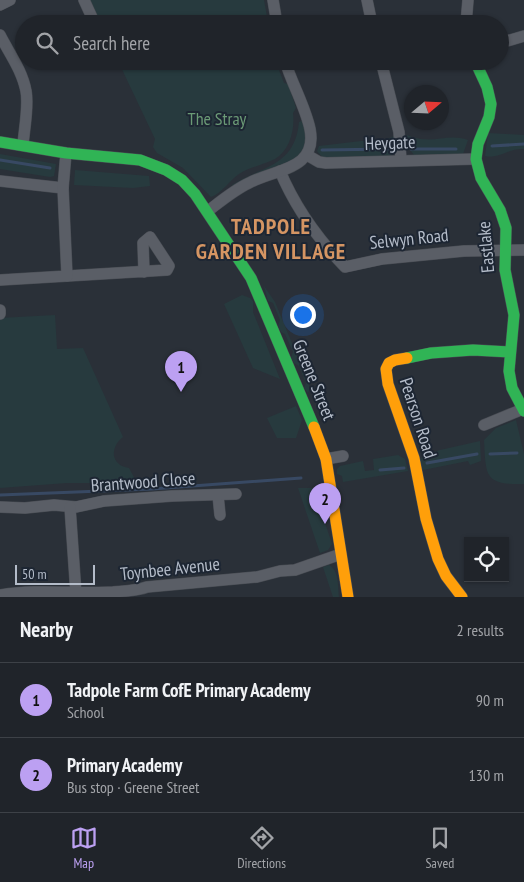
<!DOCTYPE html>
<html lang="en">
<head>
<meta charset="utf-8">
<style>
	:root { --surface:#20242a; --page:#2d3036; --text:#f1f3f6; --muted:#a2a4a8; --line:#3d4147; --accent:#bca0f2 }
	body { margin:0; font-family:"PT Sans Narrow",sans-serif; background:var(--page); color:var(--text) }
	.controls { position:absolute; right:15px; bottom:15px; display:grid; overflow:hidden; border-radius:0px; box-shadow:0 1px 4px #0004 }
	.controls button { width:45px; height:45px; display:grid; place-items:center; padding:0; border:0; border-bottom:1px solid var(--line); background:var(--surface); color:var(--text); font:25px sans-serif }
	.compass { position:absolute; left:404px; top:85px; width:45px; height:45px; border-radius:50%; background:var(--surface); box-shadow:0 1px 4px #0004; rotate:71deg }
	.scale { position:absolute; left:15px; bottom:12px; width:80px; box-sizing:border-box; padding-left:5px; border:2px solid #b4bcc9; border-top:0; font-size:14px; line-height:18px; white-space:nowrap; color:#b4bcc9; -webkit-text-stroke:4px #1d2633; paint-order:stroke }
	.you { position:absolute; left:302px; top:314px; width:18px; height:18px; margin:-12px; border:4px solid #fff; border-radius:50%; background:#1a73e8; box-shadow:0 0 0 8px #1a73e833 }
	.badge { display:grid; place-items:center; width:32px; height:32px; border-radius:50%; background:var(--accent); color:#111; font-size:16px; font-weight:700 }
	.pin { position:absolute; translate:-50% -41px; filter:drop-shadow(0 1px 2px #0008) }
	.pin::after { content:''; position:absolute; top:26px; width:18px; height:15px; background:inherit; clip-path:polygon(0 0,100% 0,50% 100%) }
	.list { margin:0; padding:0; list-style:none }
	h2 { display:flex; justify-content:space-between; align-items:center; height:65px; margin:0; padding:0 20px; font-size:21px }
	h2 small { font-size:16px; font-weight:400; color:var(--muted) }
	.list li { display:grid; grid-template-columns:32px 1fr auto; gap:15px; align-items:center; box-sizing:border-box; height:75px; padding:0 20px; border-top:1px solid var(--line) }
	.list b { display:block; font-size:19px; white-space:nowrap }
	.list p { margin:0; font-size:16px; white-space:nowrap; color:var(--muted) }
	.list em { font-size:16px; font-style:normal; color:var(--muted) }
	.icon { flex:none; width:28px; height:28px; fill:none; stroke:currentColor; stroke-width:2; stroke-linecap:round; stroke-linejoin:round }
	.map { position:relative; flex:none; width:524px; height:597px; overflow:hidden }
	.search { position:absolute; background:var(--surface); box-shadow:0 1px 4px #0004; left:15px; right:15px; top:15px; height:55px; display:flex; align-items:center; gap:12px; box-sizing:border-box; padding:0 18px; border-radius:28px; color:var(--muted); font-size:19px }
	.sheet { height:215px; background:var(--surface) }
	nav { display:flex; justify-content:space-around; align-items:center; box-sizing:border-box; height:70px; border-top:1px solid var(--line); background:var(--surface); font-size:14px; color:var(--muted) }
	nav a { display:grid; justify-items:center; gap:2px }
	nav .on { color:var(--accent) }
	.map>svg:first-child { display:block }
	.green { fill:#273a3e }
	.lines { fill:none; stroke-linecap:round; stroke-linejoin:round }
	.stream { stroke:#384963; stroke-width:3 }
	.street-casing { stroke:#484c53; stroke-width:12 }
	.fast-casing { stroke:#484c53; stroke-width:12 }
	.slow-casing { stroke:#484c53; stroke-width:12 }
	.street { stroke:#5a5e66; stroke-width:11 }
	.fast { stroke:#30b455; stroke-width:11 }
	.slow { stroke:#ff9f0a; stroke-width:11 }
	.labels { text-anchor:middle; stroke-width:4; stroke-linejoin:round; paint-order:stroke }
	.park-label { font-size:18px; fill:#6b9a76; stroke:#1d2633 }
	.street-label { font-size:18px; fill:#b4bcc9; stroke:#1d2633 }
	.district-label { font-size:22px; font-weight:bold; letter-spacing:1px; fill:#d59563; stroke:#1d2633 }
</style>
</head>
<body>
<div class="map">
<svg width="524" height="597" viewBox="0 0 524 597">
	<rect width="100%" height="100%" fill="#2a3038"/>
	<!-- green -->
	<g class="green">
		<polygon points="89,0 264,0 268,22 271,24 99,24"/>
		<path d="M 118,61 L 279,61 L 277,65 L 284,83 L 288,84 L 296,108 L 293,113 C 295,129 290,150 275,159 C 263,165 250,167 239,174 C 229,181 222,193 211,197 L 183,168 L 157,153 L 153,147 L 155,139 Z"/>
		<path d="M 302,121 C 308,140 308,147 293,161 L 233,186 L 232,185 C 263,166 295,166 299,122 Z"/>
		<path d="M 488,133 L 524,135 L 524,149 C 509,148 499,159 485,156 Z"/>
		<path d="M 407,135 C 433,146 446,132 468,140 L 463,154 L 414,155 L 408,147 Z"/>
		<polygon points="395,136 396,151 389,157 323,158 317,151 319,146 361,141 381,141"/>
		<polygon points="0,154 56,164 54,176 50,177 0,169"/>
		<polygon points="75,170 149,176 150,186 133,188 74,185"/>
		<polygon points="264,286 275,302 310,387 308,393 304,388 306,383 299,366 294,363 291,358 293,352 285,334 281,332 278,326 280,320 273,303 268,301"/>
		<polygon points="242,295 250,298 253,301 253,312 280,379 253,368 224,304"/>
		<path d="M 55,315 L 57,349 L 83,348 L 123,437 C 110,447 110,465 129,468 L 137,483 L 67,483 L 0,488 L 0,318 Z"/>
		<polygon points="296,406 302,420 296,438 277,438 267,418"/>
		<path d="M 516,420 L 524,454 L 524,484 C 484,485 486,476 484,440 L 496,428 Z"/>
		<polygon points="480,441 481,461 470,465 468,461 423,470 420,461 423,456 440,450"/>
		<polygon points="398,455 405,459 408,471 343,482 342,476 337,474 337,469 340,466 363,461 365,471 374,470 373,459"/>
		<polygon points="298,488 317,488 322,514 332,544 328,550 320,553"/>
		<path d="M 329,565 C 339,570 338,587 339,597 L 333,597 L 323,567 Z"/>
	</g>
	<g class="lines">
		<!-- stream -->
		<g class="stream">
			<polyline points="492,146 524,144"/>
			<polyline points="411,149 456,149"/>
			<polyline points="322,150 391,149"/>
			<polyline points="0,160 50,168"/>
			<polyline points="490,454 517,453"/>
			<polyline points="427,463 477,454"/>
			<polyline points="380,470 404,468"/>
			<polyline points="0,495 152,489 301,478"/>
		</g>
		<!-- street casing -->
		<g class="street-casing">
			<g id="street">
				<polyline points="84,0 95,24"/>
				<polyline points="273,0 277,24"/>
				<polyline points="367,0 372,24"/>
				<polyline points="0,5 10,0"/>
				<polyline points="466,24 468,0"/>
				<path d="M 0,35 C 9,53 22,70 26,91 C 29,106 24,130 23,145"/>
				<polyline points="500,43 524,36"/>
				<polyline points="381,61 399,132 401,160"/>
				<polyline points="307,155 319,162 326,163 476,159"/>
				<path d="M 280,171 C 295,207 318,239 345,267 L 382,259 L 464,251 L 524,250"/>
				<polyline points="0,181 63,188"/>
				<path d="M 208,211 C 221,201 234,190 249,183 C 275,169 318,170 310,129 C 305,106 292,84 285,61"/>
				<polyline points="67,276 167,270 169,266 150,237 143,243 144,272"/>
				<polyline points="0,280 67,276 63,188 66,153"/>
				<polyline points="0,310 0,314"/>
				<polyline points="484,425 523,409"/>
				<polyline points="326,459 343,456"/>
				<polyline points="218,495 220,515"/>
				<polyline points="0,507 25,508 54,505 76,507 104,501 172,496 236,494"/>
				<polyline points="70,507 76,594"/>
				<path d="M 0,595 C 37,589 76,594 113,592 C 125,591 136,591 147,587 L 257,577 L 280,571 L 295,570 L 341,554"/>
			</g>
		</g>
		<!-- fast casing -->
		<g class="fast-casing">
			<g id="fast">
				<polyline points="475,61 487,87 491,104 489,117 478,144 476,159 481,178 500,210 506,228 505,270 514,315 509,371 512,388 524,411"/>
				<polyline points="0,142 66,153 140,160 166,170 182,180 195,194 251,278 314,427"/>
				<polyline points="407,358 431,353 473,350 510,352"/>
			</g>
		</g>
		<!-- slow casing -->
		<g class="slow-casing">
			<g id="slow">
				<polyline points="407,358 395,360 389,363 386,369 388,384 414,458 426,519 438,559 446,576 462,597"/>
				<polyline points="314,427 326,459 348,597"/>
			</g>
		</g>
		<!-- street -->
		<use href="#street" class="street"/>
		<!-- fast -->
		<use href="#fast" class="fast"/>
		<!-- slow -->
		<use href="#slow" class="slow"/>
	</g>
	<g class="labels">
		<!-- park labels -->
		<g class="park-label">
			<text x="217" y="125">The Stray</text>
		</g>
		<!-- street labels -->
		<g class="street-label">
			<text transform="translate(390 143) rotate(-2)" y="6">Heygate</text>
			<text transform="translate(409 239) rotate(-6)" y="6">Selwyn Road</text>
			<text transform="translate(486 247) rotate(-95)" y="6">Eastlake</text>
			<text transform="translate(314 380) rotate(68)" y="6">Greene Street</text>
			<text transform="translate(418 418) rotate(72)" y="6">Pearson Road</text>
			<text transform="translate(143 482) rotate(-4)" y="6">Brantwood Close</text>
			<text transform="translate(170 569) rotate(-6)" y="6">Toynbee Avenue</text>
		</g>
		<!-- district labels -->
		<g class="district-label">
			<text x="271" y="234">TADPOLE<tspan x="271" dy="25">GARDEN VILLAGE</tspan></text>
		</g>
	</g>
</svg>
<div class="controls">
<button><svg class="icon" aria-label="locate" viewBox="0 0 24 24"><circle cx="12" cy="12" r="6"/><path d="M12 2v4M12 18v4M2 12h4M18 12h4"/></svg></button>
</div>
<svg class="compass" viewBox="-18 -18 36 36"><path d="M0-13l5 13h-10z" fill="#e53935"/><path d="M0 13l5-13h-10z" fill="#a2a4a8"/></svg>
<div class="scale">50 m</div>
<div class="you"></div>
<div class="pin badge" style="left:181px;top:392px">1</div>
<div class="pin badge" style="left:325px;top:524px">2</div>
<div class="search"><svg class="icon" aria-label="search" viewBox="0 0 24 24"><circle cx="10" cy="10" r="6"/><path d="M15 15l6 6"/></svg>Search here</div>
</div>
<section class="sheet">
<h2>Nearby<small>2 results</small></h2>
<ul class="list">
<li><span class="badge">1</span><div><b>Tadpole Farm CofE Primary Academy</b><p>School</p></div><em>90 m</em></li>
<li><span class="badge">2</span><div><b>Primary Academy</b><p>Bus stop · Greene Street</p></div><em>130 m</em></li>
</ul>
</section>
<nav>
<a class="on"><svg class="icon" aria-label="map" viewBox="0 0 24 24"><path d="M3 6l6-2 6 2 6-2v14l-6 2-6-2-6 2zM9 4v14M15 6v14"/></svg>Map</a>
<a><svg class="icon" aria-label="directions" viewBox="0 0 24 24"><path d="M12 3l9 9-9 9-9-9zM9 14v-3h6M13 9l2 2-2 2"/></svg>Directions</a>
<a><svg class="icon" aria-label="saved" viewBox="0 0 24 24"><path d="M7 4h10v16l-5-4-5 4z"/></svg>Saved</a>
</nav>
</body>
</html>
